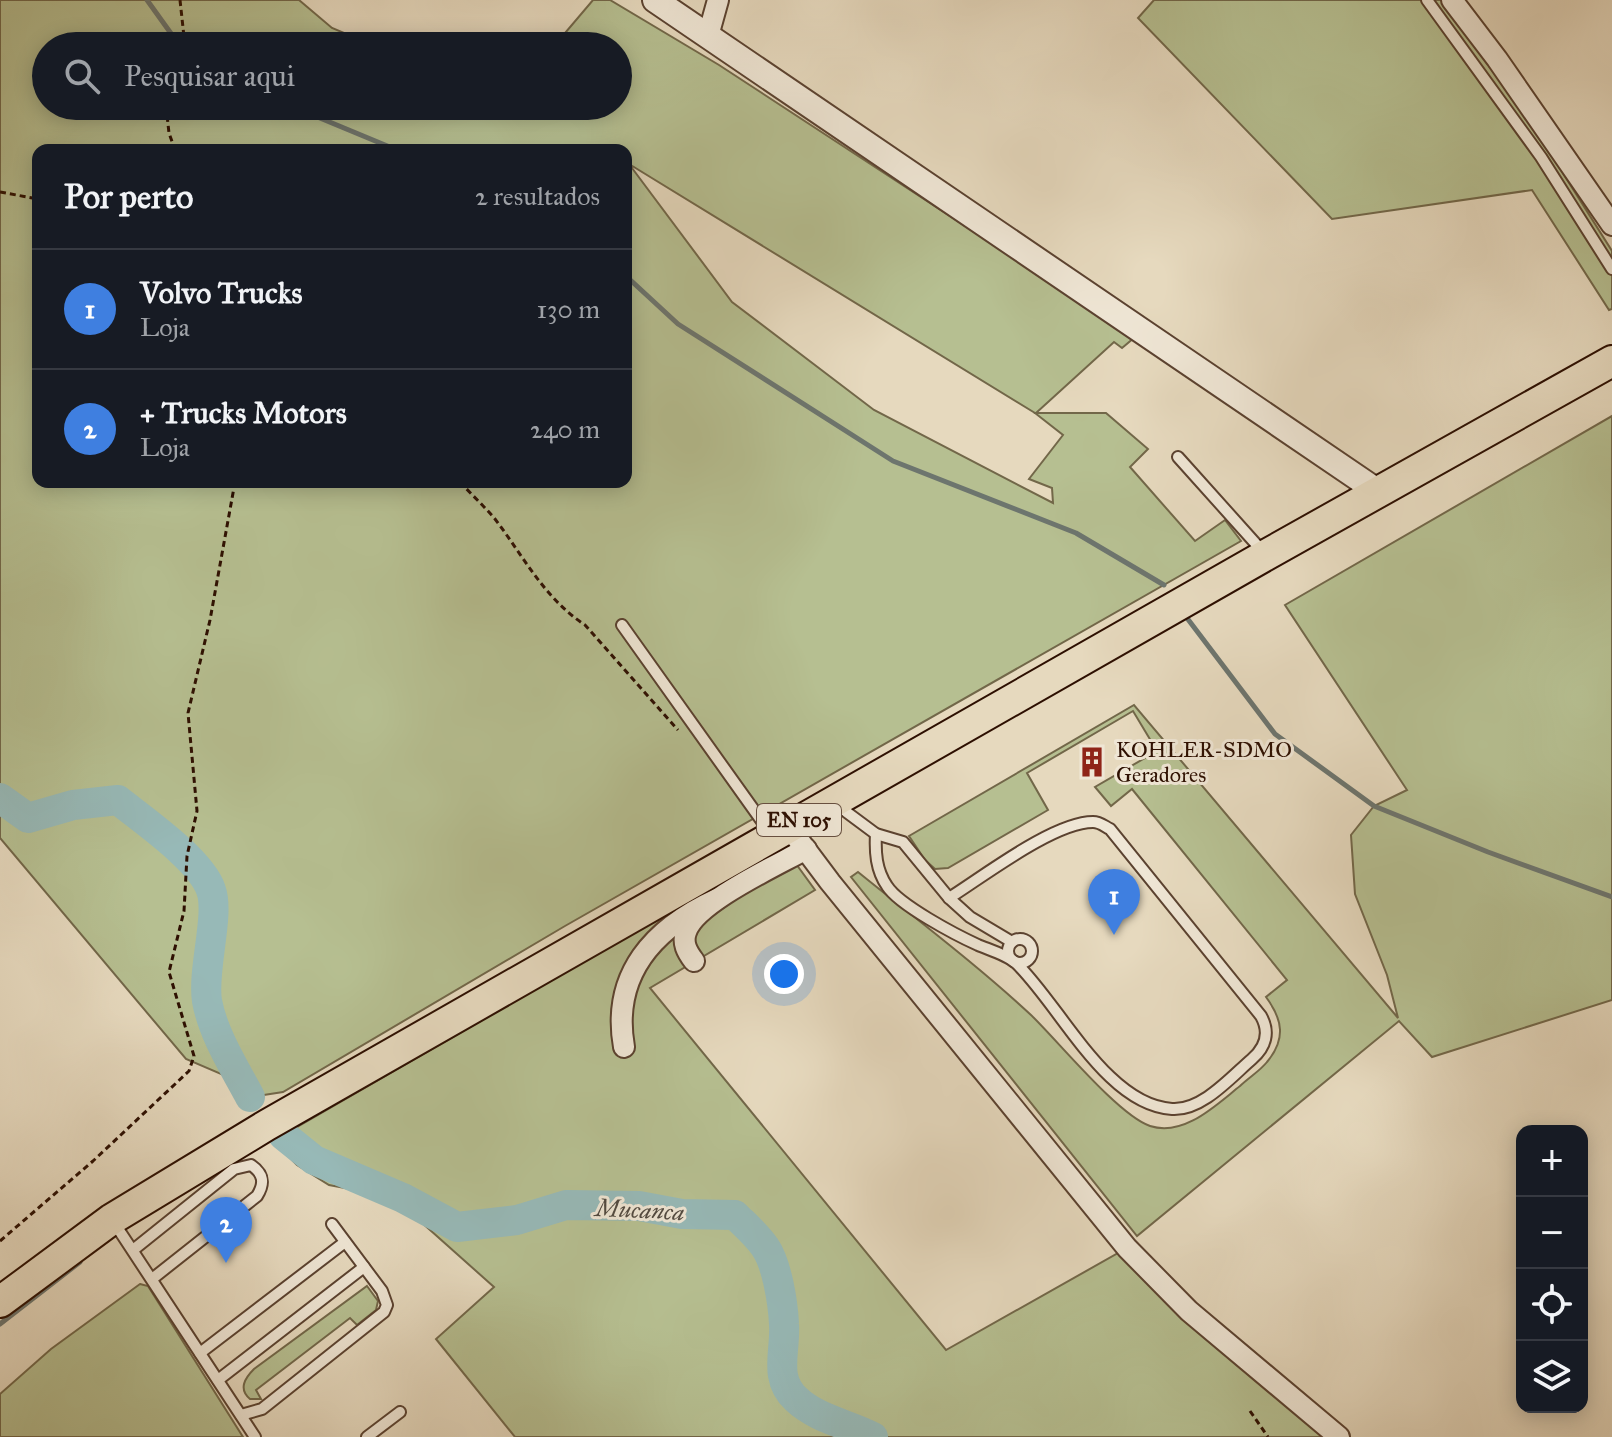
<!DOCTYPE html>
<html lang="pt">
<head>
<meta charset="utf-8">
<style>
	:root { --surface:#171b24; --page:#20242c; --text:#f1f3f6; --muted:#9ea1a6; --line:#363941; --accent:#ea580c }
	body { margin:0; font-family:"IM FELL Great Primer",serif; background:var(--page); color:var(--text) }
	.controls { position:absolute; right:24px; bottom:24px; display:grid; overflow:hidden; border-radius:16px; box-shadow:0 4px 20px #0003 }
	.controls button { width:72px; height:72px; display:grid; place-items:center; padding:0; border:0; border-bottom:2px solid var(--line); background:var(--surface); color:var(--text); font:40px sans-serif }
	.you { position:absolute; left:784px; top:974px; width:28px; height:28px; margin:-20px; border:6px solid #fff; border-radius:50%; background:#1a73e8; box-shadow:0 0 0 12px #1a73e833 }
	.badge { display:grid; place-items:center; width:52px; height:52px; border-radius:50%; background:var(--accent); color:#fff; font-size:26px; font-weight:700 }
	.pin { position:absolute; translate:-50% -66px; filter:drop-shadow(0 2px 4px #0008) }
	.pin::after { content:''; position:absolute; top:42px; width:28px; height:24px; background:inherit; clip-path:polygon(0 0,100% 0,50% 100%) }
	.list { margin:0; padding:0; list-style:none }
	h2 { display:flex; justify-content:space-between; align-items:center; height:104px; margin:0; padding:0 32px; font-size:34px }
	h2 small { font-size:26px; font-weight:400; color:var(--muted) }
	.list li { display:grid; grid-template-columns:52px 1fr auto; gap:24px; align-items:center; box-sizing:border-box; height:120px; padding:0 32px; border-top:2px solid var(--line) }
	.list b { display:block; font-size:30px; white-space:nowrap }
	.list p { margin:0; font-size:26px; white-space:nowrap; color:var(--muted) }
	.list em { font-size:26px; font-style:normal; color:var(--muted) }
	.icon { flex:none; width:44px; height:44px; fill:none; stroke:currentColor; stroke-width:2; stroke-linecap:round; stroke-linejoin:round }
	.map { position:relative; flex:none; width:1612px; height:1437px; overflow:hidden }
	.search { position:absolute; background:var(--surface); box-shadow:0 4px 20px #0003; left:32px; top:32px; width:600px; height:88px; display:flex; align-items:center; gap:20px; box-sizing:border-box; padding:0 28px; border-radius:44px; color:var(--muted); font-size:30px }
	.panel { position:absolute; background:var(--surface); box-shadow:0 4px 20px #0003; left:32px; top:144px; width:600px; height:344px; border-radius:16px }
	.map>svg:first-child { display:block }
	.green { fill:#b6bf91; stroke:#726749; stroke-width:2; fill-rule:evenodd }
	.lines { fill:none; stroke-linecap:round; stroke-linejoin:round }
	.stream { stroke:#6d756e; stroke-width:5 }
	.river { stroke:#97b9b7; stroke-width:30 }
	.service-casing { stroke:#5b4230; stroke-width:14 }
	.minor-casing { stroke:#5b4230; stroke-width:24 }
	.tertiary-casing { stroke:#5b4230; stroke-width:28 }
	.primary-casing { stroke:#2d0f01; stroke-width:34 }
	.path { stroke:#2d0f01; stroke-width:3; stroke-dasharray:6 4; stroke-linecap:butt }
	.service { stroke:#efe6d5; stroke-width:10 }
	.minor { stroke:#efe6d5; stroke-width:20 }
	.tertiary { stroke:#efe6d5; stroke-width:24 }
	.primary { stroke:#e6d9be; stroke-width:30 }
	.labels { text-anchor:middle; stroke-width:6; stroke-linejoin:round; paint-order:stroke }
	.shield { fill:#efe6d5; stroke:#675041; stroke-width:2 }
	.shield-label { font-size:20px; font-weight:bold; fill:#2d0f01 }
	.poi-label { font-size:22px; fill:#2d0f01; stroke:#efe6d5; text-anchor:start }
	.water-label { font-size:24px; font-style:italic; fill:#524a41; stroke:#efe6d5 }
</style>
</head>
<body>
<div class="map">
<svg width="1612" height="1437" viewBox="0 0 1612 1437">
	<rect width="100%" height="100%" fill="#e6d9be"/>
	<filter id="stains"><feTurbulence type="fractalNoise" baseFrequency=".0025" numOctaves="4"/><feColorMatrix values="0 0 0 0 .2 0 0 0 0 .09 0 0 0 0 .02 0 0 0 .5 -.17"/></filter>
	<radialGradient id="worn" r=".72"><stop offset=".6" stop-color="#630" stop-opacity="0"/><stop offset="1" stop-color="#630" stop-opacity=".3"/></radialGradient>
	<!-- green -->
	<g class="green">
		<path d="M 0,0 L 299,0 L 332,28 L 375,46 L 46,46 L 46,106 L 618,106 L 618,46 L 554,46 L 593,0 L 610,0 L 719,65 L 1135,337 L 1122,348 L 1114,342 L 1036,413 L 1106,413 L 1148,449 L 1130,467 L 1195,541 L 1225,520 L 1241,541 L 565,926 L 283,1092 L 250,1097 L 226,1076 L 186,1059 L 0,838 ZM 38,150 L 626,150 L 626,482 L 38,482 ZM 629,164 L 1035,413 L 1063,435 L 1029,479 L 1052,488 L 1053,503 L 874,410 L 732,302 Z"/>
		<polygon points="1154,0 1441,0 1537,132 1612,251 1612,309 1609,310 1532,190 1332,219 1138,18"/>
		<path d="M 1612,416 L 1612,1000 L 1432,1057 L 1399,1021 L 1137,1236 L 851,877 L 858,872 C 916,919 976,964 1031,1015 C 1058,1041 1118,1115 1150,1126 C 1184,1137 1216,1105 1240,1086 C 1248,1078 1260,1071 1267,1062 C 1286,1039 1283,1020 1266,997 L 1287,980 L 1132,789 L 1111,806 L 1095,787 L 1157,751 L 1133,711 L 1027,773 L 1048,810 L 948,868 L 935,869 L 925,860 L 909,836 L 1134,705 L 1398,1018 L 1387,975 L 1355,894 L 1351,835 L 1374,806 L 1407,790 L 1285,605 Z"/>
		<polygon points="783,846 815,890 650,988 946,1350 1127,1248 1339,1437 515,1437 436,1339 494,1287 393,1197 329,1185 297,1165 273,1141"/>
		<polygon points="140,1284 148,1286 243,1437 0,1437 0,1394 51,1349"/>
		<path d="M 367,1286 L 378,1301 L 376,1310 L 357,1325 L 350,1318 L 256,1390 L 261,1399 L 250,1399 C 238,1389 245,1378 254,1369 Z"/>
	</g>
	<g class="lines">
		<!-- stream -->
		<g class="stream">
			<polyline points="147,0 180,46"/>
			<polyline points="291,106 397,150"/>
			<polyline points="626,276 678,324 893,461 1076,533 1164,585"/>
			<polyline points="1187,618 1275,734 1374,806 1488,852 1612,897"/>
			<polyline points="0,1324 80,1262"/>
		</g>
		<!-- river -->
		<g class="river">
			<path d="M 0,798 L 28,818 L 73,805 L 118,800 C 143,820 201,860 211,890 C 220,915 202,970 207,1001 C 213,1034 234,1067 250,1097"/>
			<path d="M 283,1135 L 314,1160 L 403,1198 L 457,1227 L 517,1220 L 566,1205 L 639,1206 L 682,1214 L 735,1215 C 745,1225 757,1235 765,1247 C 777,1264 783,1303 784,1324 C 786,1351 773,1378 796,1399 C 817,1419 848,1424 873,1437"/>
		</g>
		<!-- service casing -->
		<g class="service-casing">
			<g id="service">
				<polyline points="1427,0 1541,157 1612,269"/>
				<polyline points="1178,457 1265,554"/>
				<polyline points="622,625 771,834"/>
				<polyline points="837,805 876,834 903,842 949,898 970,917 1012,942"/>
				<path d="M 876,834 C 875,852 876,870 887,886 C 899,905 956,935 978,945 C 990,950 1007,955 1016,963 C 1060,1005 1106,1105 1172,1109 C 1202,1111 1231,1077 1252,1059 C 1266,1047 1270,1032 1261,1016 L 1110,829 C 1104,826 1100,822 1093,822 C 1054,822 984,876 949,898"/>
				<circle cx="1020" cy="951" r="12"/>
				<polyline points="113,1221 255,1437"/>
				<path d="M 133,1250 L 234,1169 L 251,1165 C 264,1174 265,1183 257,1196 L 152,1279"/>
				<polyline points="200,1353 345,1242"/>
				<polyline points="218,1380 364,1267"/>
				<polyline points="241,1415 262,1409 384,1312 387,1305 382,1291 332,1224"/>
				<polyline points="367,1437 400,1412"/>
			</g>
		</g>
		<!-- minor casing -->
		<g class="minor-casing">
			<g id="minor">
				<polyline points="1452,0 1497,59 1612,225"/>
				<polyline points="708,36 718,0"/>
				<polyline points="788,826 830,882 1127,1248 1189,1311 1339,1437"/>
				<path d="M 694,961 C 687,952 682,943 686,932 C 696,902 778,865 806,849"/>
				<path d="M 624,1047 C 611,974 654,928 717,899"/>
			</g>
		</g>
		<!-- tertiary casing -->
		<g class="tertiary-casing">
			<polyline id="tertiary" points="655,0 1377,491"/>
		</g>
		<!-- primary casing -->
		<g class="primary-casing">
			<polyline id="primary" points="0,1302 112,1219 267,1125 1266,555 1612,361"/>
		</g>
		<!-- path -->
		<g class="path">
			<polyline points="180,0 185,46"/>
			<polyline points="166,106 169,133 175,150"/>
			<polyline points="0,192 38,199"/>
			<path d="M 460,482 C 471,494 484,506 495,519 C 524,557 544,598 585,625 L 678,730"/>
			<polyline points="0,1241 93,1161 189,1071 194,1056 169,972 184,911 187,856 197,811 188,713 210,620 235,482"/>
			<polyline points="1250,1411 1268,1437"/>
		</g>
		<!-- service -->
		<use href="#service" class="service"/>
		<!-- minor -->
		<use href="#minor" class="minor"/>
		<!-- tertiary -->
		<use href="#tertiary" class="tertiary"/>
		<!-- primary -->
		<use href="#primary" class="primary"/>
	</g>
	<!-- icons -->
	<defs>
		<g id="building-bare" transform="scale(2.4)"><path d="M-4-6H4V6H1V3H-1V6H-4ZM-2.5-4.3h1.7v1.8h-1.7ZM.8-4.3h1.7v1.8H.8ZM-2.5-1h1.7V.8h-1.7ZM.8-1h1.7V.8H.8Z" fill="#8f2418" stroke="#efe6d5" stroke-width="2.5" paint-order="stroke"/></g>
	</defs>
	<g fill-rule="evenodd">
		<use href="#building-bare" x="1092" y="762"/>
	</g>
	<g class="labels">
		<!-- shield labels -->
		<rect class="shield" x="757" y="804" width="84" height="32" rx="6"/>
		<g class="shield-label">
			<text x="799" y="827">EN 105</text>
		</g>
		<!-- poi labels -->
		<g class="poi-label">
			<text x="1116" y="757">KOHLER-SDMO<tspan x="1116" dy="25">Geradores</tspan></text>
		</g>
		<!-- water labels -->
		<g class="water-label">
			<text transform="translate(640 1210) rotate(3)" y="8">Mucanca</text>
		</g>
	</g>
	<rect width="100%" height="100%" filter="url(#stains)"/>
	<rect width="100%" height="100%" fill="url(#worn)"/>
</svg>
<div class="controls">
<button>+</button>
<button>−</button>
<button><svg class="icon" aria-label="locate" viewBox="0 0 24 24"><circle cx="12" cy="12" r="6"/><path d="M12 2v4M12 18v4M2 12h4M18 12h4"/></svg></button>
<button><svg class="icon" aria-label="layers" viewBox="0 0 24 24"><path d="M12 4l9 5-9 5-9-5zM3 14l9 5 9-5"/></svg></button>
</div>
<div class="you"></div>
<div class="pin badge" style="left:1114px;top:935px;background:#3f7fe0">1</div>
<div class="pin badge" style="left:226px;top:1263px;background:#3f7fe0">2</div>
<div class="search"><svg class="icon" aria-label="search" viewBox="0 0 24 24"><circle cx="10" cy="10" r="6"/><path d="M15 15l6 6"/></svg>Pesquisar aqui</div>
<section class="panel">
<h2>Por perto<small>2 resultados</small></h2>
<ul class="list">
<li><span class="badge" style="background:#3f7fe0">1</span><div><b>Volvo Trucks</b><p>Loja</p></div><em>130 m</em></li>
<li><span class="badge" style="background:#3f7fe0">2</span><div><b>+ Trucks Motors</b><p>Loja</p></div><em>240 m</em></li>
</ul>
</section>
</div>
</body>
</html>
